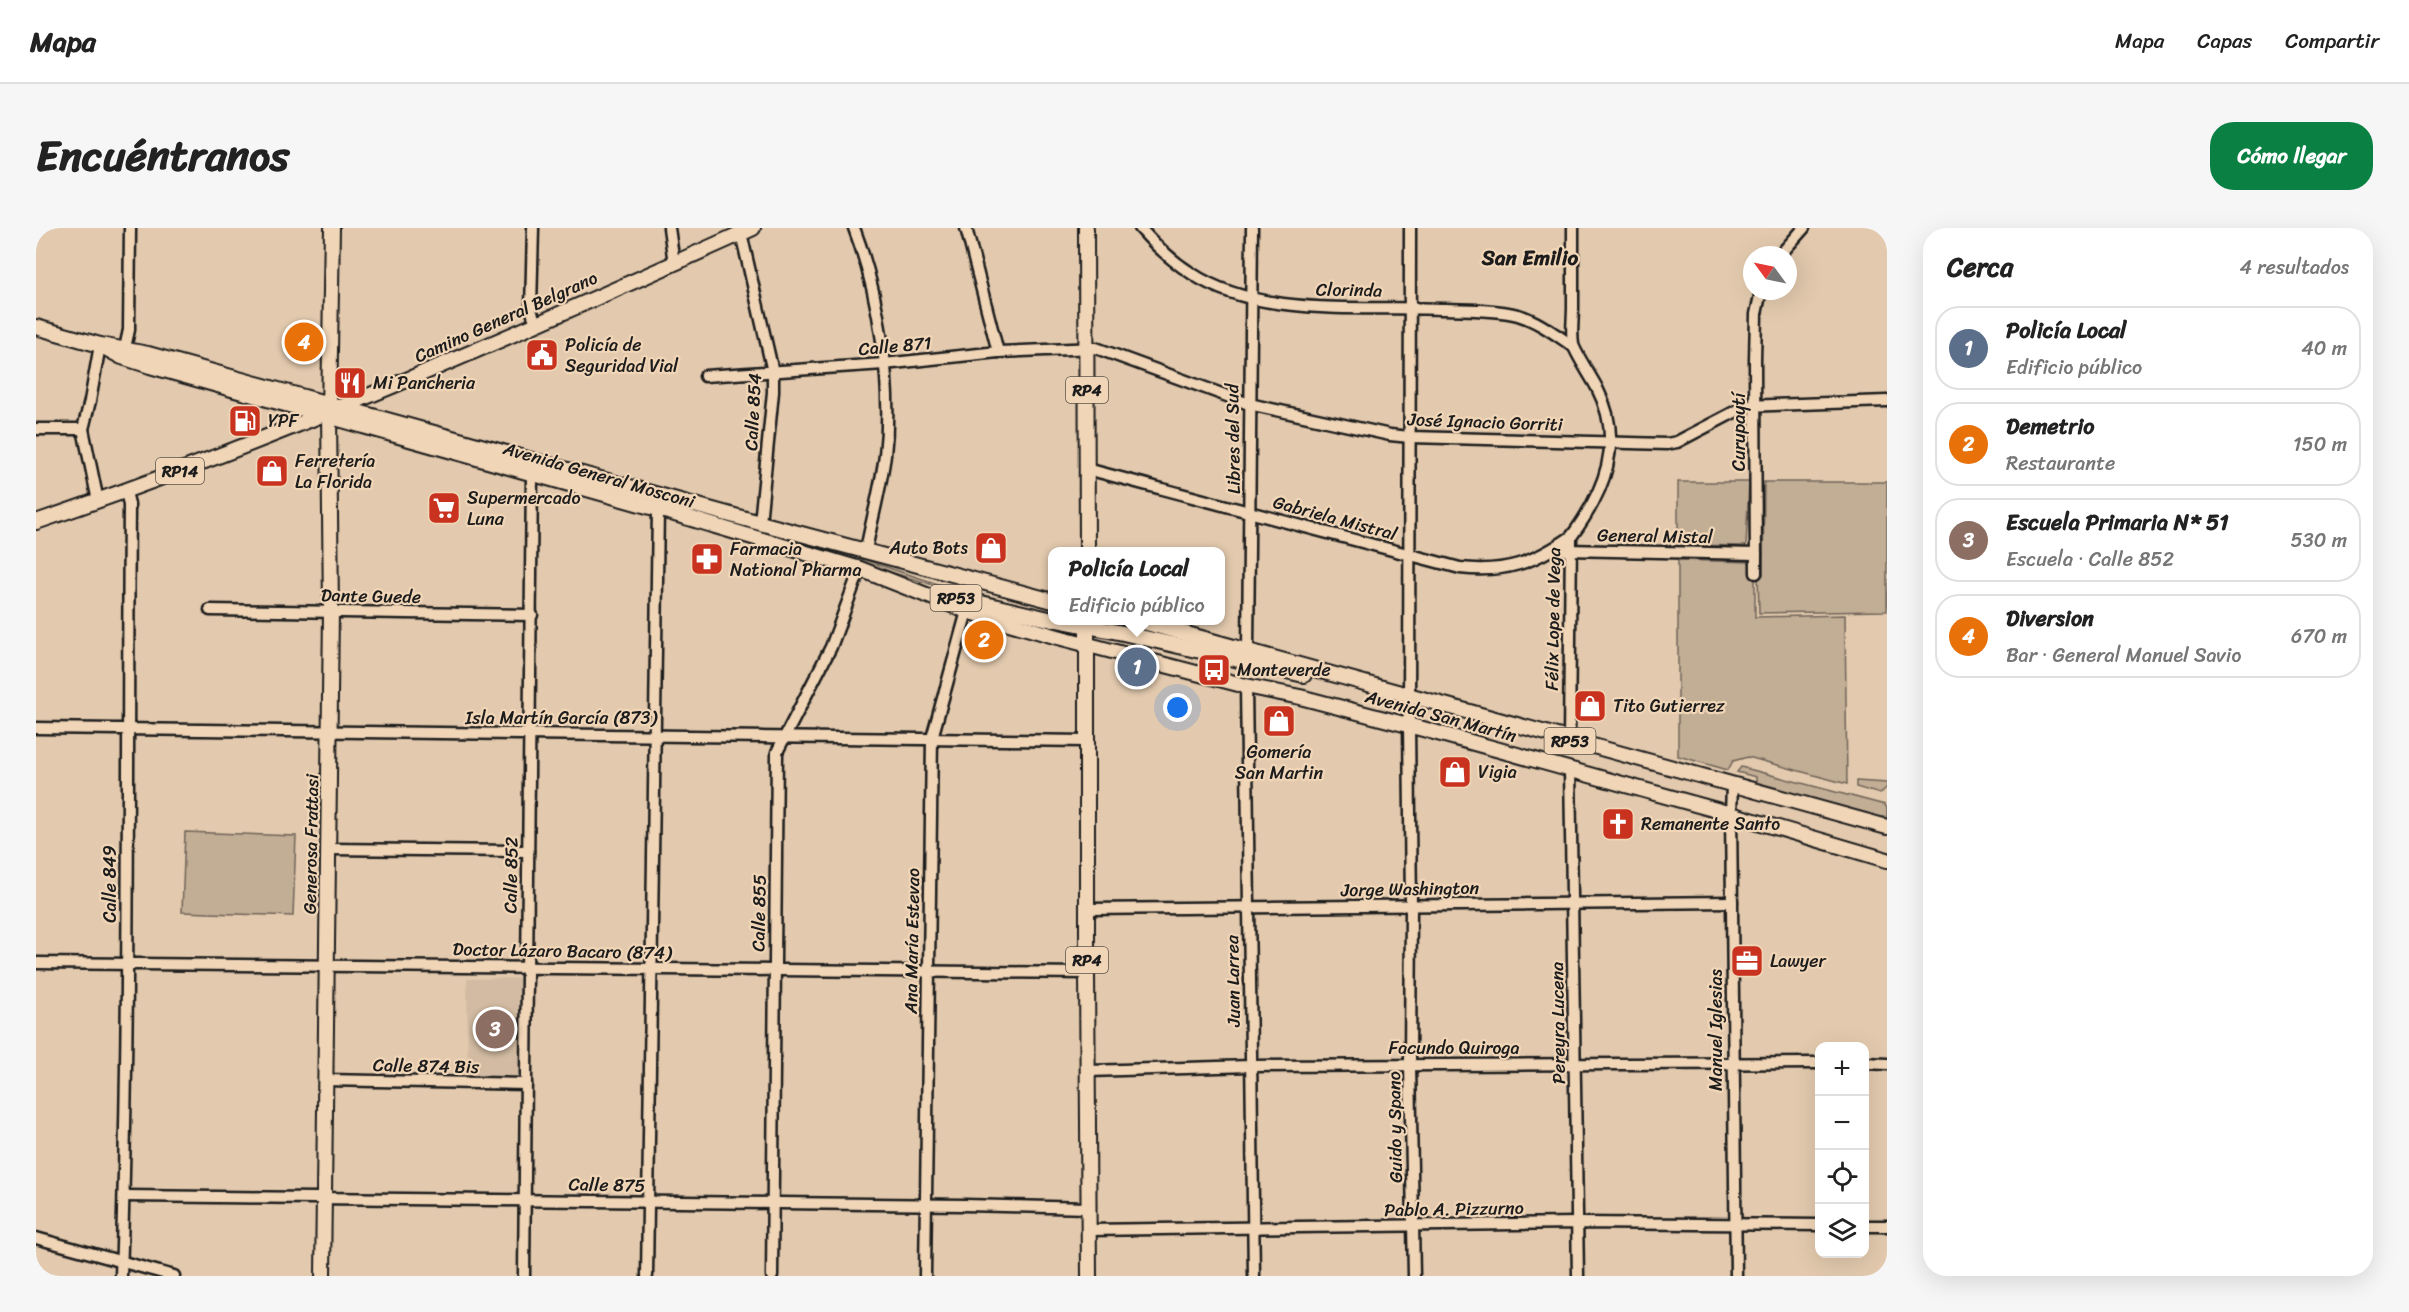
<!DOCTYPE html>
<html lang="es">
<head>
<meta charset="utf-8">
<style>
	:root { --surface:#fff; --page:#f6f6f6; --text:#222; --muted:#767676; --line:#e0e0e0; --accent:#0b8043 }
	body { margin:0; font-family:Sriracha,sans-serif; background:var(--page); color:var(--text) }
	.controls { position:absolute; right:18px; bottom:18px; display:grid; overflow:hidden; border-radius:12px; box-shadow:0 6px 24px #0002 }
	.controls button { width:54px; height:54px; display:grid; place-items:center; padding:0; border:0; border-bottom:2px solid var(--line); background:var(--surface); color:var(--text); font:30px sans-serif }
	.compass { position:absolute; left:1707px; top:18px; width:54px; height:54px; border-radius:50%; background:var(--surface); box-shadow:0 6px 24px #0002; rotate:303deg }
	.you { position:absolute; left:1142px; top:480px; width:21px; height:21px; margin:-15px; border:4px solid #fff; border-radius:50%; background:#1a73e8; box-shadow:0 0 0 9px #1a73e833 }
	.badge { display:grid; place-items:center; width:39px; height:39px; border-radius:50%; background:var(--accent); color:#fff; font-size:20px; font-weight:700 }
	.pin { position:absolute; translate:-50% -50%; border:3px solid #fff; box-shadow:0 2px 6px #0006 }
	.popup { position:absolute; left:1012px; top:319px; width:177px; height:78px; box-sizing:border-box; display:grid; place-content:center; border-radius:12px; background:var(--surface); filter:drop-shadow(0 2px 4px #0005); font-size:20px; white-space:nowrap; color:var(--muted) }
	.popup b { font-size:22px; color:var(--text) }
	.popup::after { content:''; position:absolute; left:50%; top:100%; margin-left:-12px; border:12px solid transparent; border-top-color:var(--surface) }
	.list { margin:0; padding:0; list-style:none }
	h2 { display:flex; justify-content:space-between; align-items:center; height:78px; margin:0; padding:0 24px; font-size:26px }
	h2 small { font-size:20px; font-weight:400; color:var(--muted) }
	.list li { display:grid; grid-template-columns:39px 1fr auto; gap:18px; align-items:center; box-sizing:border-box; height:84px; margin:0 12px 12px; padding:0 12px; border:2px solid var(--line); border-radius:24px }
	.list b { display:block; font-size:22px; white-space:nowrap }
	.list p { margin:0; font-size:20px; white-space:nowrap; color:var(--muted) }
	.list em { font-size:20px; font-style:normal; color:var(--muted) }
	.icon { flex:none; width:33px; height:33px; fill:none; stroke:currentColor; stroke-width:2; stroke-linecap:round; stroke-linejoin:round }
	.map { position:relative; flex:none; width:1851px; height:1048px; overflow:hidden; border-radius:24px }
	header { display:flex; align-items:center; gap:36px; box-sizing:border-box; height:84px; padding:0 30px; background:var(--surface); border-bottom:2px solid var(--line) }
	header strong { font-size:28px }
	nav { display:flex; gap:33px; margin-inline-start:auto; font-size:21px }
	.intro { display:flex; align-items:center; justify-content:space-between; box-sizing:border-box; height:144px; padding:0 36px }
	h1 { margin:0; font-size:42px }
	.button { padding:15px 27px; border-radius:24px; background:var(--accent); color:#fff; font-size:21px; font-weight:700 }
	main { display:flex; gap:36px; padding:0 36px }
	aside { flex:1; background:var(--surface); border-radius:24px; box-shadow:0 6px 24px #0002 }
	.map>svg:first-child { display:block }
	.built { fill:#d2bba2 }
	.green { fill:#c2ad95; stroke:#6f6458; stroke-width:1.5 }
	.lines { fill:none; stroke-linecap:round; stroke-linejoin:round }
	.minor-casing { stroke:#1c1c1c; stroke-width:15 }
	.major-casing { stroke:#1c1c1c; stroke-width:18 }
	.minor { stroke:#f0d5b7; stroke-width:10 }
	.major { stroke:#f0d5b7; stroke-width:14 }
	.labels { text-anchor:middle; stroke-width:4.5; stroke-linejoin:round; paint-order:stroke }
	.shield { fill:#f0d5b7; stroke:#5c544a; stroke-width:1.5 }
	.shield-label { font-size:16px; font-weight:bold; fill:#1c1c1c }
	.street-label { font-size:18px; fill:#1c1c1c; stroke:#f0d5b7 }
	.poi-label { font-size:18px; fill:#1c1c1c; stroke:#f0d5b7; text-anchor:start }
	.quarter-label { font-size:21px; font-weight:bold; fill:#1c1c1c; stroke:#f0d5b7 }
</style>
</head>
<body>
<header>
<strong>Mapa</strong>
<nav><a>Mapa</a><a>Capas</a><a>Compartir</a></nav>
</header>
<div class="intro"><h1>Encuéntranos</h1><a class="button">Cómo llegar</a></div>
<main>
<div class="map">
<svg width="1851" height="1048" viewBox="0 0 1851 1048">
	<rect width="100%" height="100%" fill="#e3caae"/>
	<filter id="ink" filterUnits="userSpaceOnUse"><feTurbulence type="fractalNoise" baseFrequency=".0167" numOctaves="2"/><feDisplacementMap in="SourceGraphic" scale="12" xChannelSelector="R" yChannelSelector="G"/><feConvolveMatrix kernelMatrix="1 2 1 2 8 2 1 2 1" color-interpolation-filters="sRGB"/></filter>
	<g filter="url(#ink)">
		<!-- built -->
		<polygon class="built" points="486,750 486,851 432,850 431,751"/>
		<!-- green -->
		<g class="green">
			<polygon points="499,238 826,331 917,361 921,364"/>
			<polygon points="1642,254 1713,254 1710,318 1642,317"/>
			<polygon points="1728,254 1851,254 1851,383 1723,385 1722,347 1727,347"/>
			<polygon points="1642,332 1715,334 1719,346 1719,389 1809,387 1811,556 1712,529 1697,533 1692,542 1642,528"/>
			<polygon points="1705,539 1849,577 1851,580 1851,589 1841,591 1720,558 1720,549 1701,544"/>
			<polygon points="1820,553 1851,555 1851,559 1844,566 1820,559"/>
			<polygon points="149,604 260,608 257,688 146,684"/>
		</g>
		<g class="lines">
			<!-- minor casing -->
			<g class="minor-casing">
				<g id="minor">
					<polyline points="497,0 495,81 500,96"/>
					<polyline points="633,0 638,35"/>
					<path d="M 818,0 C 843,66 857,157 849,227 C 845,259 836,291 830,322"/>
					<polyline points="930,0 962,124"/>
					<path d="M 1104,0 C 1119,17 1136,33 1155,45 C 1223,91 1330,77 1409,81 C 1433,82 1459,81 1482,87 C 1502,93 1519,106 1537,118"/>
					<polyline points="1374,0 1373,497 1375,678 1374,837 1378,1048"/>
					<polyline points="705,5 737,144 737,164 724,295"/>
					<polyline points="1744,27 1768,0"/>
					<polyline points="87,129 93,102 94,0"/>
					<polyline points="669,148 848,136 962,124 1060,120 1213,176 1354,207 1374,209 1631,216 1641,214 1710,178 1851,173"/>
					<polyline points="0,201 47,201"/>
					<path d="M 1051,241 L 1424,340 C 1470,345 1497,335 1535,309"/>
					<polyline points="62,273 47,201 54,173 64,117"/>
					<polyline points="1529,322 1720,326"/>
					<polyline points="1720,345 1719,132 1720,86 1725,63"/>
					<polyline points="174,382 496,387"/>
					<polyline points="1212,423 1216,0"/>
					<polyline points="1210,458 1218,1048"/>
					<polyline points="0,500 1051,513"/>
					<path d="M 1533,513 L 1535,309 C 1569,263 1589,214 1561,160 C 1556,150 1538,123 1537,116 C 1535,104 1537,91 1537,79 C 1537,52 1537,26 1537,0"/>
					<polyline points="1534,541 1542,1048"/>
					<polyline points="1696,557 1695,586 1700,1048"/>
					<polyline points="292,621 492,623"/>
					<polyline points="1052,681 1696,674"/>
					<polyline points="0,735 1051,745"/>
					<polyline points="1828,835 1851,836"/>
					<polyline points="1053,843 1214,838 1784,835"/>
					<polyline points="289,852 490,856"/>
					<polyline points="88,968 928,977 1053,980"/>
					<polyline points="1828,998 1851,998"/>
					<polyline points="1053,1002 1542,995 1784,997"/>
					<polyline points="0,1010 138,1048"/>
					<path d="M 85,1048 C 94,791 91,533 93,276 L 90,264"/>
					<polyline points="488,1048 496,246"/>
					<polyline points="611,1048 622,281"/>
					<polyline points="736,1048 741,524 795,419 824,341"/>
					<polyline points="889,1048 896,510 931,383"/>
				</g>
			</g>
			<!-- major casing -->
			<g class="major-casing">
				<g id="major">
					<polyline points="1050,0 1051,324"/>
					<polyline points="0,99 64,117 112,126 724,295 1017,373"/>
					<polyline points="64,117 86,129 114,138 622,281 824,341 931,383 1022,409 1210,458 1264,469 1387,501 1695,586 1851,632"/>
					<path d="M 0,294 C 245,211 481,106 717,0"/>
					<polyline points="915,368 1017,392"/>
					<polyline points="1021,392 1087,405 1268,447"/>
					<polyline points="1051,392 1051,745 1053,1048"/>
					<polyline points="1100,392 1851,599"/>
					<polyline points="287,1048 295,384 293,185 296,0"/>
				</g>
			</g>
			<!-- minor -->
			<use href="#minor" class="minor"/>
			<!-- major -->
			<use href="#major" class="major"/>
		</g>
	</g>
	<!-- icons -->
	<defs>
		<g id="civic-square" transform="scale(1.725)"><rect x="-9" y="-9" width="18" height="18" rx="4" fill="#c8321e" stroke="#f0d5b7"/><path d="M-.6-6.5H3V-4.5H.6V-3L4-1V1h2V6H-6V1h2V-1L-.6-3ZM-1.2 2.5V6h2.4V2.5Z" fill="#fff"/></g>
		<g id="restaurant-square" transform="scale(1.725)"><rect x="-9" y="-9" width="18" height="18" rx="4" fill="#c8321e" stroke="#f0d5b7"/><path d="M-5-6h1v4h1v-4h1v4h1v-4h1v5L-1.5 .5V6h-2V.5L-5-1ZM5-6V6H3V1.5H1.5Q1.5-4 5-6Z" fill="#fff"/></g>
		<g id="fuel-square" transform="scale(1.725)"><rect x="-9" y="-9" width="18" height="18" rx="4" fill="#c8321e" stroke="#f0d5b7"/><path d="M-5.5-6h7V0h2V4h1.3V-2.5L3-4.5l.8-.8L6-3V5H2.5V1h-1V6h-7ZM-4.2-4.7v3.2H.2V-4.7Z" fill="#fff"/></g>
		<g id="shop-square" transform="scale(1.725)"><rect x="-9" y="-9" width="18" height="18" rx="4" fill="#c8321e" stroke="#f0d5b7"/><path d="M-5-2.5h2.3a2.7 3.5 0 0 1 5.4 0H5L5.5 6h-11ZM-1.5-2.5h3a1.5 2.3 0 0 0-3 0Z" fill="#fff"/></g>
		<g id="supermarket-square" transform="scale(1.725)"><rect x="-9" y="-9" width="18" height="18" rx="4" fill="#c8321e" stroke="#f0d5b7"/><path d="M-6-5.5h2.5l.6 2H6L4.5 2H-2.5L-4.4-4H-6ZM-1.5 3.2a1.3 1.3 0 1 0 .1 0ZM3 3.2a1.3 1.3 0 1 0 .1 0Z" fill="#fff"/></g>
		<g id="pharmacy-square" transform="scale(1.725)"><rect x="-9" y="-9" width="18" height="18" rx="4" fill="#c8321e" stroke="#f0d5b7"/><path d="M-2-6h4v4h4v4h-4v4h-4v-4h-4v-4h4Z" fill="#fff"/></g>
		<g id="bus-square" transform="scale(1.725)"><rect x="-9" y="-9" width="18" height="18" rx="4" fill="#c8321e" stroke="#f0d5b7"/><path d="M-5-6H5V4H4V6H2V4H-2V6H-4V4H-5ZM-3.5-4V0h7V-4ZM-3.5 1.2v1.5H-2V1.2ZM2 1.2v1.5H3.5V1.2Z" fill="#fff"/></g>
		<g id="church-square" transform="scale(1.725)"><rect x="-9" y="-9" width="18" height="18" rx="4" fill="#c8321e" stroke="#f0d5b7"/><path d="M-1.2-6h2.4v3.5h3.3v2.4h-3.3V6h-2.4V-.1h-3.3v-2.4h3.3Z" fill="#fff"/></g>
		<g id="office-square" transform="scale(1.725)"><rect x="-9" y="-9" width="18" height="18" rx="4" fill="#c8321e" stroke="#f0d5b7"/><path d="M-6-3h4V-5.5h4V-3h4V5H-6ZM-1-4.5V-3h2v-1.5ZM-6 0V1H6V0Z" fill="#fff"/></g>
	</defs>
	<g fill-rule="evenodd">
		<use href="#civic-square" x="506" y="127"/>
		<use href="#restaurant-square" x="314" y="155"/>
		<use href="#fuel-square" x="209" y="193"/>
		<use href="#shop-square" x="236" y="243"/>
		<use href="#supermarket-square" x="408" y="280"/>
		<use href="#shop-square" x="955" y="320"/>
		<use href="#pharmacy-square" x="671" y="331"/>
		<use href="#bus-square" x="1178" y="442"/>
		<use href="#shop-square" x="1554" y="478"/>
		<use href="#shop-square" x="1243" y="493"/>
		<use href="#shop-square" x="1419" y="544"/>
		<use href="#church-square" x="1582" y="596"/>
		<use href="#office-square" x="1711" y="733"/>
	</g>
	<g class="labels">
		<!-- shield labels -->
		<g class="shield">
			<rect x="1030" y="149" width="42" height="26" rx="4.5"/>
			<rect x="120" y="230" width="48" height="26" rx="4.5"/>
			<rect x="894.5" y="357" width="51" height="26" rx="4.5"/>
			<rect x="1508.5" y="500" width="51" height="26" rx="4.5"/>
			<rect x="1030" y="719" width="42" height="26" rx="4.5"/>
		</g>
		<g class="shield-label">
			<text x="1051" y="168">RP4</text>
			<text x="144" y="249">RP14</text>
			<text x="920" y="376">RP53</text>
			<text x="1534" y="519">RP53</text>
			<text x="1051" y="738">RP4</text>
		</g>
		<!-- street labels -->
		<g class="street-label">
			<text transform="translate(1313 62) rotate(1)" y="6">Clorinda</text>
			<text transform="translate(470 89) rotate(-24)" y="6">Camino General Belgrano</text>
			<text transform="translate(859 118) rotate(-5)" y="6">Calle 871</text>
			<text transform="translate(717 184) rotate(-87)" y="6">Calle 854</text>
			<text transform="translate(1449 194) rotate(2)" y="6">José Ignacio Gorriti</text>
			<text transform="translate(1703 204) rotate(-90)" y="6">Curupaytí</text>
			<text transform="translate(1197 211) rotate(-91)" y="6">Libres del Sud</text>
			<text transform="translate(563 247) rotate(16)" y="6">Avenida General Mosconi</text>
			<text transform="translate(1299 290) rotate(15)" y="6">Gabriela Mistral</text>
			<text transform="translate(1619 308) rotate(1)" y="6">General Mistal</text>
			<text transform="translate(335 368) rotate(1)" y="6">Dante Guede</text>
			<text transform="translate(1517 391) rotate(-89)" y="6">Félix Lope de Vega</text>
			<text transform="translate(1405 488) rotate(15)" y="6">Avenida San Martín</text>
			<text x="525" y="496">Isla Martín García (873)</text>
			<text transform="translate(275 616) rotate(-89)" y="6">Generosa Frattasi</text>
			<text transform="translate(475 647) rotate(-89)" y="6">Calle 852</text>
			<text transform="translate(74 656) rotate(-90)" y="6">Calle 849</text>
			<text transform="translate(1374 661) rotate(-1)" y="6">Jorge Washington</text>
			<text transform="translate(723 685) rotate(-89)" y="6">Calle 855</text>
			<text transform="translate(876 713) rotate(-89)" y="6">Ana María Estevao</text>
			<text transform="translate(526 723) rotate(1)" y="6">Doctor Lázaro Bacaro (874)</text>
			<text transform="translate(1197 753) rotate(-91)" y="6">Juan Larrea</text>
			<text transform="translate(1522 795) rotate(-91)" y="6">Pereyra Lucena</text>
			<text transform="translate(1680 802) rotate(-90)" y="6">Manuel Iglesias</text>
			<text x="1418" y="826">Facundo Quiroga</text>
			<text transform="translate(390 838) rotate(1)" y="6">Calle 874 Bis</text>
			<text transform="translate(1359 899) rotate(-91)" y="6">Guido y Spano</text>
			<text transform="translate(571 957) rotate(1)" y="6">Calle 875</text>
			<text transform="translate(1418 981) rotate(-1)" y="6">Pablo A. Pizzurno</text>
		</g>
		<!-- poi labels -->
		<g class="poi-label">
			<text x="529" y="123">Policía de<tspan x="529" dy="21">Seguridad Vial</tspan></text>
			<text x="337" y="161">Mi Pancheria</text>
			<text x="232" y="199">YPF</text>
			<text x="259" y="239">Ferretería<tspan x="259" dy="21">La Florida</tspan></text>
			<text x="431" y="276">Supermercado<tspan x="431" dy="21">Luna</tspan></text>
			<text x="932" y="326" text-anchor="end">Auto Bots</text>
			<text x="694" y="327">Farmacia<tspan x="694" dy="21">National Pharma</tspan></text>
			<text x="1201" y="448">Monteverde</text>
			<text x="1577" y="484">Tito Gutierrez</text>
			<text x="1243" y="530" text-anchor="middle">Gomería<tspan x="1243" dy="21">San Martin</tspan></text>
			<text x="1442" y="550">Vigia</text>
			<text x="1605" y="602">Remanente Santo</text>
			<text x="1734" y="739">Lawyer</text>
		</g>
		<!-- quarter labels -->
		<g class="quarter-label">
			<text x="1494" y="37">San Emilio</text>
		</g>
	</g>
</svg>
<div class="controls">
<button>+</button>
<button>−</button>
<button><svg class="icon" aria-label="locate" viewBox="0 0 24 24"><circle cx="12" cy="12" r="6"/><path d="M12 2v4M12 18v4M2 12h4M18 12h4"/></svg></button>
<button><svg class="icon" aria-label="layers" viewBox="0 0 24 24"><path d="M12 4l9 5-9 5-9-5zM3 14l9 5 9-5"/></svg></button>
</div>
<svg class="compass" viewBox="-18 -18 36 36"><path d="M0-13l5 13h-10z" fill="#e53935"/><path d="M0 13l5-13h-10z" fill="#767676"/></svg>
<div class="you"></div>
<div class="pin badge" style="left:1101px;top:439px;background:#5c6f8a">1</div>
<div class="popup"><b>Policía Local</b>Edificio público</div>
<div class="pin badge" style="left:948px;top:412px;background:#e8710a">2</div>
<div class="pin badge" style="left:459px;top:801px;background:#8d6e63">3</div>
<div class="pin badge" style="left:268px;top:114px;background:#e8710a">4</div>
</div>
<aside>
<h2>Cerca<small>4 resultados</small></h2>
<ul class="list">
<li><span class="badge" style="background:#5c6f8a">1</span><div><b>Policía Local</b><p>Edificio público</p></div><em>40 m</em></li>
<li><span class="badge" style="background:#e8710a">2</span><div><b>Demetrio</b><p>Restaurante</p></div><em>150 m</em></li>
<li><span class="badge" style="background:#8d6e63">3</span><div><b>Escuela Primaria N* 51</b><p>Escuela · Calle 852</p></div><em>530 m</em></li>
<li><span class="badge" style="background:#e8710a">4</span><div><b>Diversion</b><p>Bar · General Manuel Savio</p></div><em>670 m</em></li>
</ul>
</aside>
</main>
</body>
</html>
